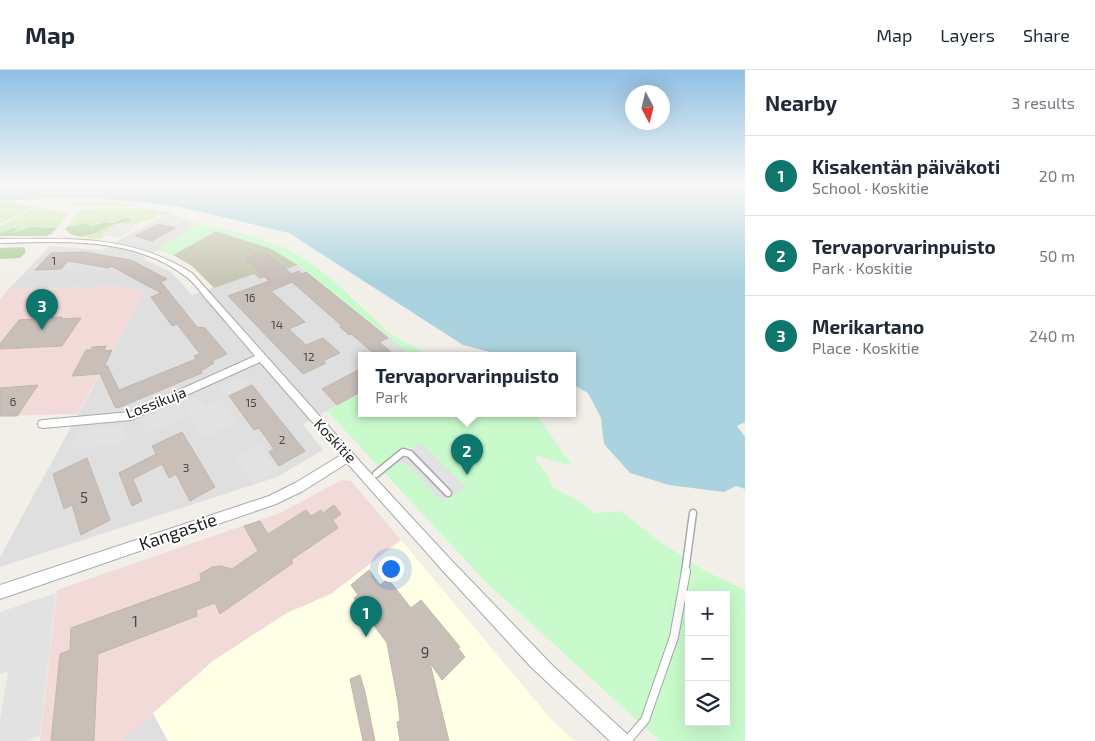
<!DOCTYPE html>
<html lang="en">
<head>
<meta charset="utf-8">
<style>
	:root { --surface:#fff; --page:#f6f6f7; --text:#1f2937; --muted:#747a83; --line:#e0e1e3; --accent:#0f766e }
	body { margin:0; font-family:"Exo 2",sans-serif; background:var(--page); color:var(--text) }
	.controls { position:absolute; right:15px; bottom:15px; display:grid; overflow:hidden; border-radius:0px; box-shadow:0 5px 20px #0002 }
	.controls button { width:45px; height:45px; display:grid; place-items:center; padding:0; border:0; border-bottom:1px solid var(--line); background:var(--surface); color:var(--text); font:25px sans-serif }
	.compass { position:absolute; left:625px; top:15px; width:45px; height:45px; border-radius:50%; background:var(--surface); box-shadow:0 5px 20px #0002; rotate:173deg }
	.you { position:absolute; left:390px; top:498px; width:18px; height:18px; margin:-12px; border:4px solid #fff; border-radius:50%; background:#1a73e8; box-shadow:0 0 0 8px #1a73e833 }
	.badge { display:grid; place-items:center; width:32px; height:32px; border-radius:50%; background:var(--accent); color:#fff; font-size:16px; font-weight:700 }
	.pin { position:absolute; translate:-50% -41px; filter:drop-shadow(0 1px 2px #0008) }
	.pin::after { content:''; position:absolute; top:26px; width:18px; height:15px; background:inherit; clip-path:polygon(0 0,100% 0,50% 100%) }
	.popup { position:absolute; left:358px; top:282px; width:218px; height:65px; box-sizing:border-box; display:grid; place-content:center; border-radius:0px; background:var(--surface); filter:drop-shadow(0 1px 4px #0005); font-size:16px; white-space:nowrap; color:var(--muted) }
	.popup b { font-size:19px; color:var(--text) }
	.popup::after { content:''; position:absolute; left:50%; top:100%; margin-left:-10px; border:10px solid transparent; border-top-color:var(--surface) }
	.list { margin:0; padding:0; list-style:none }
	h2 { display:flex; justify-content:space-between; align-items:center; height:65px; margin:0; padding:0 20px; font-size:21px }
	h2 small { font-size:16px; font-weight:400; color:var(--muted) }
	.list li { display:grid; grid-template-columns:32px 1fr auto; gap:15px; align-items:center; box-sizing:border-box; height:80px; padding:0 20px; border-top:1px solid var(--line) }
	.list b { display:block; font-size:19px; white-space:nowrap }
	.list p { margin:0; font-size:16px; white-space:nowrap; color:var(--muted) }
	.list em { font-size:16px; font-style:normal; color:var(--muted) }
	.icon { flex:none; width:28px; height:28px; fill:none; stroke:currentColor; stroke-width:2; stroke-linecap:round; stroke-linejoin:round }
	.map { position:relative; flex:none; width:745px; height:671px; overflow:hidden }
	header { display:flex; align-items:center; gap:30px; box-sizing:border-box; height:70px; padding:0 25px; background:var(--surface); border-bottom:1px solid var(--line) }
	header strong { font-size:24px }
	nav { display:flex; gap:28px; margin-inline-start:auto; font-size:18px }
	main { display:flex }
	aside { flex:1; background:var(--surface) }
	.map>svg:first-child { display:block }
	.residential { fill:#e0dfdf }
	.commercial { fill:#f2dad9 }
	.education { fill:#ffffe5 }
	.construction { fill:#c7c7b4 }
	.grass { fill:#cdebb0 }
	.forest { fill:#add19e }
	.park { fill:#c8facc; fill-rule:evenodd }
	.parking { fill:#e2e2e2 }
	.water { fill:#aad3df }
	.building { fill:#c7bfb8; stroke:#c4b6ab }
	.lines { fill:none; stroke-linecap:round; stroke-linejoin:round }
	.lane-far1-casing { stroke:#a9a9a9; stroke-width:9 }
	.lane-casing { stroke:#a9a9a9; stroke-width:10 }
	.street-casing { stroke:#a9a9a9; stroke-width:2 }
	.lane-far1 { stroke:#fff; stroke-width:6 }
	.lane { stroke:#fff; stroke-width:8 }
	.street { fill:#fff; fill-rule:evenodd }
	.labels { text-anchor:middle; stroke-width:4; stroke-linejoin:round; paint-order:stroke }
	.far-number-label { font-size:11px; fill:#4b4948 }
	.number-label { font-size:12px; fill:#4b4948 }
	.street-label { font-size:15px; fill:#222; stroke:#fff }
	.near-number-label { font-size:15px; fill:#4b4948 }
	.near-street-label { font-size:18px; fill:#222; stroke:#fff }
</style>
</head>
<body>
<header>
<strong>Map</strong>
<nav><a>Map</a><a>Layers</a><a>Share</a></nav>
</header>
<main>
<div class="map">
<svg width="745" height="671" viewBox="0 0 745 671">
	<rect width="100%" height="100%" fill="#f2efe9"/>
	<!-- residential -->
	<g class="residential">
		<polygon points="169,142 196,155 144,189 171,202 192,225 254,204 260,209 298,195 413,286 362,286 362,321 303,354 323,380 277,407 0,497 0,487 145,221 115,216 8,220 50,176 102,180"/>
		<polygon points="153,643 168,671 123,671"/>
	</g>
	<!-- commercial -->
	<g class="commercial">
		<polygon points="115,216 145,221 77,344 0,346 0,229 8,220"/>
		<polygon points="342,410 351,411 401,470 331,524 287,543 213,591 123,671 40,671 57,520 280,443"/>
	</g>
	<!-- education -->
	<polygon class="education" points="401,470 550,648 574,671 168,671 153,643 213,591 287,543 331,524"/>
	<!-- construction -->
	<polygon class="construction" points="216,161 272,179 298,195 260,209 254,204 214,218 192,196 173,185"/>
	<!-- grass -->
	<g class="grass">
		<polygon points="89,131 144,135 65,136 69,134"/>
		<polygon points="0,132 14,132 34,137 0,154"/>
		<polygon points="37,137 63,142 67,145 57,158 32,157 8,164 18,158 16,158 0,163 0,156"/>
		<polygon points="107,138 135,138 169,142 165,145 154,143 156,148 132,155 120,153 102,164 107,165 99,169 84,168 126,148 116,152 105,152 92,156 86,153 67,157 71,152 75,152 71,151 79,140"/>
	</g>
	<!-- forest -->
	<g class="forest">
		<path d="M 126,148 L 131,150 C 126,154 119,152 112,155 C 97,161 79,175 65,159 L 67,157 L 86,153 L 92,156 L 105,152 L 113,153 Z"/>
		<polygon points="32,157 57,158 51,164 46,166 0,166 0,163 14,158 19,159 8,164"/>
		<polygon points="24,177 26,182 20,188 0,189 0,178"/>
	</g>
	<!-- park -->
	<g class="park">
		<polygon points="169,142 199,154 245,164 288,179 311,193 335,212 390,264 430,286 413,286 298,195 272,179 216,161 173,185 157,180 196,155"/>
		<path d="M 362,321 L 362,344 L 536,344 L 571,394 L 567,395 L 535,385 L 537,392 L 549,407 L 552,417 L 577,430 L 594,443 L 620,441 L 662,473 L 705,501 L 745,520 L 745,671 L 660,671 L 654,666 L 485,511 L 327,341 ZM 689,525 L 726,525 L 726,652 L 689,652 Z"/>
	</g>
	<!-- parking -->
	<g class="parking">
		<polygon points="120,153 138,156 120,168 101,164"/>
		<polygon points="244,306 250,314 223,326 218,318"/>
		<polygon points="198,327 205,336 221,329 237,351 204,368 183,334"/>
		<polygon points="179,332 187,346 147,364 140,349"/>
		<polygon points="123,356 126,363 121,375 71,378 81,358"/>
		<polygon points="421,373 466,417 442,432 406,394 395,393"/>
		<polygon points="259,374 278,400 253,414 235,387"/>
		<polygon points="56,523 40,666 28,671 0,671 0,651 8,602 0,604 0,542"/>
	</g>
	<!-- water -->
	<polygon class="water" points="0,116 745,116 745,352 737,356 745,367 745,419 736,416 724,422 669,415 630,403 604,374 601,348 588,323 572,314 572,286 506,286 463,275 289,163 176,136 140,132 94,128 0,130"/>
	<!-- building -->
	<g class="building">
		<polygon points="158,154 175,158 152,171 135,166"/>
		<polygon points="84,182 131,190 167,209 161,212 197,257 205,258 227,284 212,291 214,293 201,301 202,303 118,338 115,337 100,304 72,306 86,280 91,280 92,277 106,276 104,281 112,280 104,297 107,295 119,320 196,289 194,286 200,284 177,254 172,256 151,227 161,223 111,196 108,198 68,191 61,199 35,200 51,183"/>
		<polygon points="264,182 292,204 299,201 302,204 306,202 388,268 379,272 396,286 377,286 351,264 349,265 340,257 342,256 292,212 271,221 305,252 289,259 306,275 323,268 340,283 323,291 326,293 303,304 228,226 269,211 246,188"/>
		<polygon points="62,247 61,249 81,248 62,276 0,279 0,274 19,250"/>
		<polygon points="362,298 362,321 337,335 322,319"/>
		<polygon points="38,315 17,346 0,346 0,318"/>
		<polygon points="252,315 305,381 279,396 269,382 274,379 259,358 254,360 229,326"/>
		<polygon points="182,362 215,417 190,431 176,404 169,408 162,394 133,409 142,431 132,436 119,403 156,384 152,376"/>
		<polygon points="87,388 110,450 81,465 72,435 64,439 53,404"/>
		<polygon points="334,435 341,444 333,450 338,458 291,490 293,493 220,544 215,533 196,540 197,546 98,584 94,671 51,671 60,584 70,580 71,558 201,511 200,504 212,497 220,496 232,499 258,481 244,456 260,451 268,464 306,440 311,446 321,440 323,443"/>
		<polygon points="369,500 380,515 388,509 411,538 421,530 460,577 458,578 465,587 442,610 430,593 449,671 400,671 397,652 400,651 398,632 387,573 354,528 358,525 351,515"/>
		<polygon points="360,605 365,622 375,671 363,671 350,609"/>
	</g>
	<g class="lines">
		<!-- lane-far1 casing -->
		<g class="lane-far1-casing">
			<g id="lane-far1">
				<polyline points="376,404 403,382 410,384 448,423"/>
				<polyline points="685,502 693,443"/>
			</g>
		</g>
		<!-- lane casing -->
		<g class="lane-casing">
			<polyline id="lane" points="627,671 645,650 674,567 686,501"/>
		</g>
		<!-- street casing -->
		<g class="street-casing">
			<path id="street" d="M 0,169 C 70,169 130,164 192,203 L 364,396 L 452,491 L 553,596 L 628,665 L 631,671 L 610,671 L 531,597 L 443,501 L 347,393 L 303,421 L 276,434 L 0,529 L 0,515 L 269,426 L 295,413 L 341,385 L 260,292 L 131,350 L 43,358 L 39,357 L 38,354 L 39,351 L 43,350 L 130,342 L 255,286 C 240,268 224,250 208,231 C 201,223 194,212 185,206 C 133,166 61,172 0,173 Z"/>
		</g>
		<!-- lane-far1 -->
		<use href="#lane-far1" class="lane-far1"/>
		<!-- lane -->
		<use href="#lane" class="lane"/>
		<!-- street -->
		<use href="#street" class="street"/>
	</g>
	<!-- sky -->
	<linearGradient id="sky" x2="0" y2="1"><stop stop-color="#8fc0e4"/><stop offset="0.55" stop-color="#f9f8f5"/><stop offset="1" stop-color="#f9f8f5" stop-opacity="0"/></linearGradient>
	<rect width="745" height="210" fill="url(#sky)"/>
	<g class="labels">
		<!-- far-number labels -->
		<g class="far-number-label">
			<text x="54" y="195">1</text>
			<text x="250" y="232">16</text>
		</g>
		<!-- number labels -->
		<g class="number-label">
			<text x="277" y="259">14</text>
			<text x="309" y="291">12</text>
			<text x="13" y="336">6</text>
			<text x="251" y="337">15</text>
			<text x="282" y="374">2</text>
			<text x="186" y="402">3</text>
		</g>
		<!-- street labels -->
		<g class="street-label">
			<text transform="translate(156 333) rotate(-21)" y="5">Lossikuja</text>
			<text transform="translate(335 371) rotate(47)" y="5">Koskitie</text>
		</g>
		<!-- near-number labels -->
		<g class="near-number-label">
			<text x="84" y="433">5</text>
			<text x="135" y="557">1</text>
			<text x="425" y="588">9</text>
		</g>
		<!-- near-street labels -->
		<g class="near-street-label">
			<text transform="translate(178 462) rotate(-19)" y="6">Kangastie</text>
		</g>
	</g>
</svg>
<div class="controls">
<button>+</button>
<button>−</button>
<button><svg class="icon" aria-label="layers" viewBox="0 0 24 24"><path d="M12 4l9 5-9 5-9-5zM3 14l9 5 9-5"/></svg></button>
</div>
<svg class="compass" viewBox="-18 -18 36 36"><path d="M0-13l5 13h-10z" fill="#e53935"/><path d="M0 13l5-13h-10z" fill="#747a83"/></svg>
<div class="you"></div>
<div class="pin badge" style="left:366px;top:567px">1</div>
<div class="pin badge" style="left:467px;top:405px">2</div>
<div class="popup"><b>Tervaporvarinpuisto</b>Park</div>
<div class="pin badge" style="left:42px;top:260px">3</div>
</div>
<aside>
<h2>Nearby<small>3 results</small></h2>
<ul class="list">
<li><span class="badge">1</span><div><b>Kisakentän päiväkoti</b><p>School · Koskitie</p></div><em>20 m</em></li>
<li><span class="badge">2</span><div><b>Tervaporvarinpuisto</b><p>Park · Koskitie</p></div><em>50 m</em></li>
<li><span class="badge">3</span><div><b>Merikartano</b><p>Place · Koskitie</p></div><em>240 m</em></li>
</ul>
</aside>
</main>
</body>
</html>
